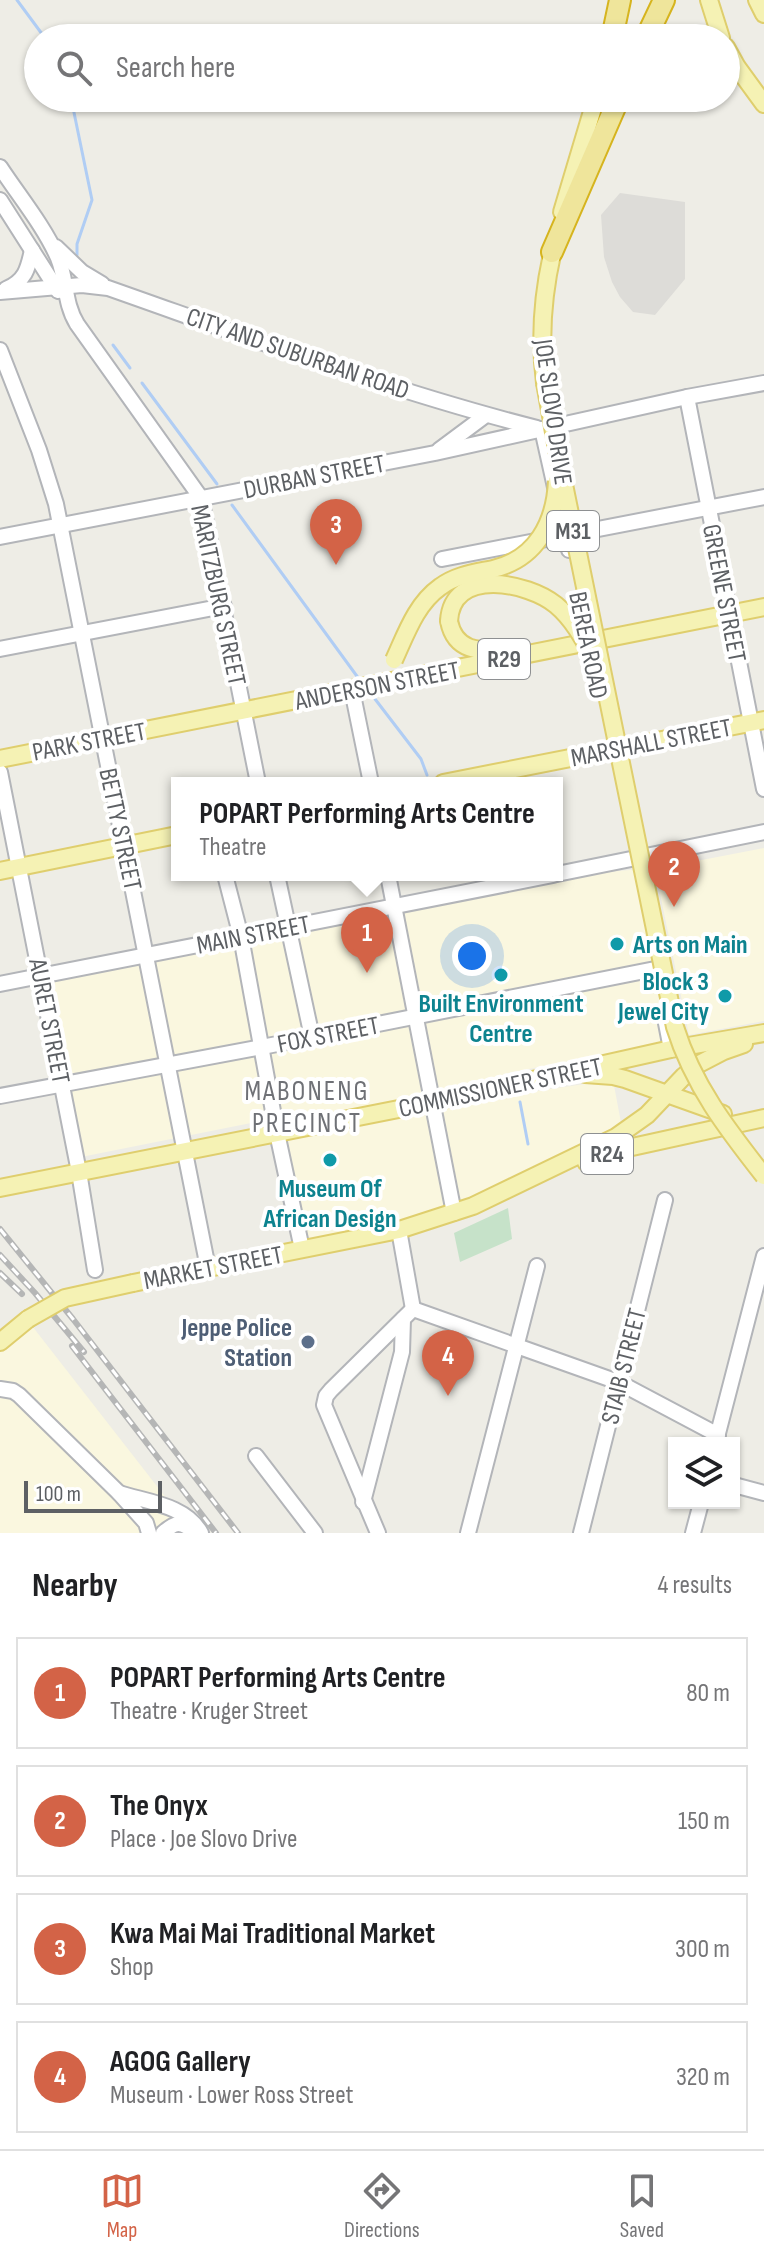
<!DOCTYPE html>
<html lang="en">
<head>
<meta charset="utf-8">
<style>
	:root { --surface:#fff; --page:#f6f6f6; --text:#202124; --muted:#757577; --line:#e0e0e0; --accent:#d36347 }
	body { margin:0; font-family:"Sofia Sans Condensed",sans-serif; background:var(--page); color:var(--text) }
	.controls { position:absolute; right:24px; bottom:24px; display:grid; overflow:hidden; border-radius:0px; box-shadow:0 2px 6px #0004 }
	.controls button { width:72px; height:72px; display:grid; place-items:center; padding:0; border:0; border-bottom:2px solid var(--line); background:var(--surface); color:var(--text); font:40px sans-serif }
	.scale { position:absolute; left:24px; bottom:20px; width:138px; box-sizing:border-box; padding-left:8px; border:4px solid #5d6064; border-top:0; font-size:22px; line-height:28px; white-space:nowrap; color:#5d6064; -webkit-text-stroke:6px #fff; paint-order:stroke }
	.you { position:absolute; left:472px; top:956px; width:28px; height:28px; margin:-20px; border:6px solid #fff; border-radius:50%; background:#1a73e8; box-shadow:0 0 0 12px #1a73e833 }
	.badge { display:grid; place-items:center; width:52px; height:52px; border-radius:50%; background:var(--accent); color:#fff; font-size:26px; font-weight:700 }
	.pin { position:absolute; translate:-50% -66px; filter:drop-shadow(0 2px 4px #0008) }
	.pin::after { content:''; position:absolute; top:42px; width:28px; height:24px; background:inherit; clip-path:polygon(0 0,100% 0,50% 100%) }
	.popup { position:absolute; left:171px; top:777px; width:392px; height:104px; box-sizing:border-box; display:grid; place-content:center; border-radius:0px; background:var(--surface); filter:drop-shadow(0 2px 6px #0005); font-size:26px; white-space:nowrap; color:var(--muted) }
	.popup b { font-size:30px; color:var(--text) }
	.popup::after { content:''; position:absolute; left:50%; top:100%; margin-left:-16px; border:16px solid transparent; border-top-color:var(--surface) }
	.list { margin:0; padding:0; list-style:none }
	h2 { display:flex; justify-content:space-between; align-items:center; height:104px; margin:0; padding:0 32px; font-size:34px }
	h2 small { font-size:26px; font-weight:400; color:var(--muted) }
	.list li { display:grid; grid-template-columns:52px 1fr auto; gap:24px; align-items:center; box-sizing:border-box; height:112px; margin:0 16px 16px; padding:0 16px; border:2px solid var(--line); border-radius:0px }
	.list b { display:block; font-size:30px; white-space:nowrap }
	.list p { margin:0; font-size:26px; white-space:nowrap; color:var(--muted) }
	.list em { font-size:26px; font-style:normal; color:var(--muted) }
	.icon { flex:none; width:44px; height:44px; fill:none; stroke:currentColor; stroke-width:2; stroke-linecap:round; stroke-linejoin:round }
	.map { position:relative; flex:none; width:764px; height:1533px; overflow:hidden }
	.search { position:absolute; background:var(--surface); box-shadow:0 2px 6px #0004; left:24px; right:24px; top:24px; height:88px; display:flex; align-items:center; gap:20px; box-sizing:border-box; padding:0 28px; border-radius:44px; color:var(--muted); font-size:30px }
	.sheet { height:616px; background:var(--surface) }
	nav { display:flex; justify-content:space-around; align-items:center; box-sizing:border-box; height:112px; border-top:2px solid var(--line); background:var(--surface); font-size:22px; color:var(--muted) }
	nav a { display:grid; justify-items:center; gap:4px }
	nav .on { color:var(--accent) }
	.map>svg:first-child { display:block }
	.commercial { fill:#faf7df }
	.industrial { fill:#dddcd8 }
	.green { fill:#c6e2c9 }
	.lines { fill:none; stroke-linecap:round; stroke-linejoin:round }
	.stream { stroke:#b0cdf4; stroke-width:3 }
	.minor-casing { stroke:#b3b5b9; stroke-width:18 }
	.major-casing { stroke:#dfce6d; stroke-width:20 }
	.highway-casing { stroke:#d6b41e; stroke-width:24 }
	.minor { stroke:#fff; stroke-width:14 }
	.major { stroke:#f5f2b4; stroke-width:16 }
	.highway { stroke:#efe59b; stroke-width:20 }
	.rail-casing { stroke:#b5b6b6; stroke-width:6 }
	.rail { stroke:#fff; stroke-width:3; stroke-dasharray:9; stroke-linecap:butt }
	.major-bridge-casing { stroke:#dfce6d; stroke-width:20; stroke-linecap:butt }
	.major-bridge { stroke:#f5f2b4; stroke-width:16 }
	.culture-dot { fill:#0f9aa8; stroke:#fff; stroke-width:3 }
	.service-dot { fill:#5c6f8a; stroke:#fff; stroke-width:3 }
	.labels { text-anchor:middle; stroke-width:8; stroke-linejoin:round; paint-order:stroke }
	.shield { fill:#fff; stroke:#8e9092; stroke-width:2 }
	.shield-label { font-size:24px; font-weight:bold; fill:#5d6064 }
	.street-label { font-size:26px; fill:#5d6064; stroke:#fff }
	.culture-label { font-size:26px; font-weight:bold; fill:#0d838f; stroke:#fff }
	.service-label { font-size:26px; font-weight:bold; fill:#4e5e75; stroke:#fff; text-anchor:end }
	.neighbourhood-label { font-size:28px; letter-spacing:2px; fill:#6f7176; stroke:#fff }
</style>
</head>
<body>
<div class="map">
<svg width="764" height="1533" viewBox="0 0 764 1533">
	<rect width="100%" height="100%" fill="#eeede6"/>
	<!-- commercial -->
	<g class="commercial">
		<polygon points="764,848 764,1021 689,1035 655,869"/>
		<polygon points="630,870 652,871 686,1039 503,1074 522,1093 613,1080 622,1128 556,1157 544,1165 458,1202 438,1087 427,1089 446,1210 307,1242 281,1117 81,1157 37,983 232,944 236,951 246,949 246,942 282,935 285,945 296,943 295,932 385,914 390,920 400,909 482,897 607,872"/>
		<polygon points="29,1322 188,1526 181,1533 0,1533 0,1350"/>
	</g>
	<!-- industrial -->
	<polygon class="industrial" points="620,193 685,202 685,279 655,315 633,312 620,297 612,282 604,257 601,215"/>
	<!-- green -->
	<polygon class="green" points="508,1208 512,1239 460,1262 454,1233"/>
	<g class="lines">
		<!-- stream -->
		<g class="stream">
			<polyline points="17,0 45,38"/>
			<polyline points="71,98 92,200 77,244 77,255"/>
			<polyline points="113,345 130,368"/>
			<polyline points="142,383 217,484"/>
			<polyline points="232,505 359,679"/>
			<polyline points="375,699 421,759 427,775"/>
			<polyline points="520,1102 528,1144"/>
		</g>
		<!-- minor casing -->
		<g class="minor-casing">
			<g id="minor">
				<path d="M 0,167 C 19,196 44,226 58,258 C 67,280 64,303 77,324 L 201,498 L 258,783"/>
				<polyline points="0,200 58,291"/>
				<polyline points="56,247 82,272 102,284"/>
				<path d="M 6,289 C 25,281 28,269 32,250"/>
				<path d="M 0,292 L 82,285 L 108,288 C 250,338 391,391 537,428"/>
				<polyline points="0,350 39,450 56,504 208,1268"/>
				<polyline points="687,397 764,789"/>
				<polyline points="542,429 569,550"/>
				<polyline points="439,450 486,415"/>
				<polyline points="0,537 435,453 687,397 764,383"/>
				<polyline points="442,559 764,497"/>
				<polyline points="0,649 224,606"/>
				<polyline points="352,690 371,783"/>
				<polyline points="0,772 79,1172 95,1270"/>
				<polyline points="557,874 764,832"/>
				<polyline points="225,875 241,937 277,1133 302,1249"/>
				<polyline points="277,875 312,1037"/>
				<polyline points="388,875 454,1213"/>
				<polyline points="0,984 553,875"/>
				<polyline points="664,1013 671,1049"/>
				<polyline points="0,1096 262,1047 655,969"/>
				<polyline points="399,1230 413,1309"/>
				<polyline points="413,1309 618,1382 718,1435"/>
				<polyline points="0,1389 13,1391 19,1395 119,1493 146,1523 149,1533"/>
				<polyline points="716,1441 764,1256"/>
				<polyline points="256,1456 315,1533"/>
				<polyline points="734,1485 764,1493"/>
				<path d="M 119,1493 C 147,1502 186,1505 201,1533"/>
				<polyline points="363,1502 402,1352 403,1319"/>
				<path d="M 163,1533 C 175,1522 180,1521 193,1531"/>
				<polyline points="378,1533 324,1405 326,1396 331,1390 413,1309"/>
				<polyline points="468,1533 537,1266"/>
				<polyline points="581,1533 665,1200"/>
				<polyline points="693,1533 701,1503"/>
			</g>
		</g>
		<!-- major casing -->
		<g class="major-casing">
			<g id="major">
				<polyline points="709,0 721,38"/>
				<polyline points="757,0 764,14"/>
				<polyline points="726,47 737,67 764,104"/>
				<polyline points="562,212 596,98"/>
				<path d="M 545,383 C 539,336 543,289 555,242"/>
				<path d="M 449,621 C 456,657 488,650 516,650"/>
				<polyline points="0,759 764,607"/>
				<polyline points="443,783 764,720"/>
				<polyline points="0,871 177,835"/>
				<polyline points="585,1074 613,1076 625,1079 723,1114"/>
				<polyline points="586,1162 623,1149 764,1118"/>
				<polyline points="0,1188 434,1102 671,1049 764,1033"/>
				<polyline points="133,1283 399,1230 473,1206 616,1137 647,1115 684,1076 699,1064 724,1051 744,1044"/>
				<polyline points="0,1342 28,1319"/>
			</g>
		</g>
		<!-- highway casing -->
		<g class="highway-casing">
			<g id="highway">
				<polyline points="612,38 620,0"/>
				<polyline points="646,38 664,0"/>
				<polyline points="552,252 619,98"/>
			</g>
		</g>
		<!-- minor -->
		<use href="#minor" class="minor"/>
		<!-- major -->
		<use href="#major" class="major"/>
		<!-- highway -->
		<use href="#highway" class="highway"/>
		<!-- rail casing -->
		<g class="rail-casing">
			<g id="rail">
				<polyline points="0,1229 73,1319 238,1533"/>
				<polyline points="0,1255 35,1293 84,1352"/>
				<polyline points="0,1273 22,1294"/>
				<polyline points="72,1346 216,1533"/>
			</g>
		</g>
		<!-- rail -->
		<use href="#rail" class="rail"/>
		<!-- major-bridge casing -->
		<g class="major-bridge-casing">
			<g id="major-bridge">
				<path d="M 545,383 L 559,460 L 675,1027 C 693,1085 727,1129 764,1176"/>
				<path d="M 449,621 C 452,567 528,582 556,605 C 574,620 585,642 596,662"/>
				<path d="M 394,660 C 406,634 416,604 440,587 C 456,575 474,573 493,569 C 536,559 555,523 557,481"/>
				<polyline points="28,1319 65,1298 133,1283"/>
			</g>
		</g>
		<!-- major-bridge -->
		<use href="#major-bridge" class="major-bridge"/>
	</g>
	<!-- markers -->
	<g class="culture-dot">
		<circle cx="617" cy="944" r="8"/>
		<circle cx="501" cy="975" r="8"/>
		<circle cx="725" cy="996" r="8"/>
		<circle cx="330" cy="1160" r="8"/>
	</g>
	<circle class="service-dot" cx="308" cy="1342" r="8"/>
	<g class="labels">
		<!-- shield labels -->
		<g class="shield">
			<rect x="547" y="511" width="52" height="40" rx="6"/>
			<rect x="478" y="639" width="52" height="40" rx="6"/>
			<rect x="581" y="1134" width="52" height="40" rx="6"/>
		</g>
		<g class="shield-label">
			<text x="573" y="539">M31</text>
			<text x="504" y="667">R29</text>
			<text x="607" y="1162">R24</text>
		</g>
		<!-- street labels -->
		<g class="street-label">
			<text transform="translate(298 353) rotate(19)" y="9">CITY AND SUBURBAN ROAD</text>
			<text transform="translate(554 412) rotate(82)" y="9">JOE SLOVO DRIVE</text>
			<text transform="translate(314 476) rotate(-11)" y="9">DURBAN STREET</text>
			<text transform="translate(725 593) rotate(79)" y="9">GREENE STREET</text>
			<text transform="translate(219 595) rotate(78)" y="9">MARITZBURG STREET</text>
			<text transform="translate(589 645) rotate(78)" y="9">BEREA ROAD</text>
			<text transform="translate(377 685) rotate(-11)" y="9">ANDERSON STREET</text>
			<text transform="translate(89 741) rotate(-11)" y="9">PARK STREET</text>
			<text transform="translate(651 742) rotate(-11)" y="9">MARSHALL STREET</text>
			<text transform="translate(121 829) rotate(78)" y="9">BETTY STREET</text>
			<text transform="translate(253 934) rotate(-11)" y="9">MAIN STREET</text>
			<text transform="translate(50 1021) rotate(79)" y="9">AURET STREET</text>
			<text transform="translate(328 1034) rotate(-11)" y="9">FOX STREET</text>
			<text transform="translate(500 1087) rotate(-12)" y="9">COMMISSIONER STREET</text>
			<text transform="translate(213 1267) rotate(-11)" y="9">MARKET STREET</text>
			<text transform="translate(623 1366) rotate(-76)" y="9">STAIB STREET</text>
		</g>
		<!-- culture labels -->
		<g class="culture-label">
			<text x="633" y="953" text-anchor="start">Arts on Main</text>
			<text x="709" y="990" text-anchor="end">Block 3<tspan x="709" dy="30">Jewel City</tspan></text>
			<text x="501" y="1012">Built Environment<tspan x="501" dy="30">Centre</tspan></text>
			<text x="330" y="1197">Museum Of<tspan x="330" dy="30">African Design</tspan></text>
		</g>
		<!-- service labels -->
		<g class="service-label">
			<text x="292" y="1336">Jeppe Police<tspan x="292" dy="30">Station</tspan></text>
		</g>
		<!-- neighbourhood labels -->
		<g class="neighbourhood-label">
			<text x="307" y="1100">MABONENG<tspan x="307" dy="32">PRECINCT</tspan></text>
		</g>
	</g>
</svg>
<div class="controls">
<button><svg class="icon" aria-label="layers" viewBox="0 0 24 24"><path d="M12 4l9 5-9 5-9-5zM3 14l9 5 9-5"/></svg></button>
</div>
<div class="scale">100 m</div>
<div class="you"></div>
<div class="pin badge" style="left:367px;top:973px">1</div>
<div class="popup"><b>POPART Performing Arts Centre</b>Theatre</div>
<div class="pin badge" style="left:674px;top:907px">2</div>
<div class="pin badge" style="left:336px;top:565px">3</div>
<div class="pin badge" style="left:448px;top:1396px">4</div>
<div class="search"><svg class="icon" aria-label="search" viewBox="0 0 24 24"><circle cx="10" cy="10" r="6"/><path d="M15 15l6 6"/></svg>Search here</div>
</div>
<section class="sheet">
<h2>Nearby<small>4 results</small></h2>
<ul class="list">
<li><span class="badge">1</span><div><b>POPART Performing Arts Centre</b><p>Theatre · Kruger Street</p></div><em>80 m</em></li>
<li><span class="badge">2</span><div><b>The Onyx</b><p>Place · Joe Slovo Drive</p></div><em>150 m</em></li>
<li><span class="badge">3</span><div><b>Kwa Mai Mai Traditional Market</b><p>Shop</p></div><em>300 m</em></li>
<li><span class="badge">4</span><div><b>AGOG Gallery</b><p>Museum · Lower Ross Street</p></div><em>320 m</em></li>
</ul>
</section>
<nav>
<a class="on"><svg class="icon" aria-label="map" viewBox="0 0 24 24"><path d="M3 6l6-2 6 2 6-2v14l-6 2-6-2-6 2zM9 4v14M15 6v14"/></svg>Map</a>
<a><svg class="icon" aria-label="directions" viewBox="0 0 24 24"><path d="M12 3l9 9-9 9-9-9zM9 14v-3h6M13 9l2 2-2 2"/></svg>Directions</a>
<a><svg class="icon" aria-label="saved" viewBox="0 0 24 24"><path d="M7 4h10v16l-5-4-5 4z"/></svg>Saved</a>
</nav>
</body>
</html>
